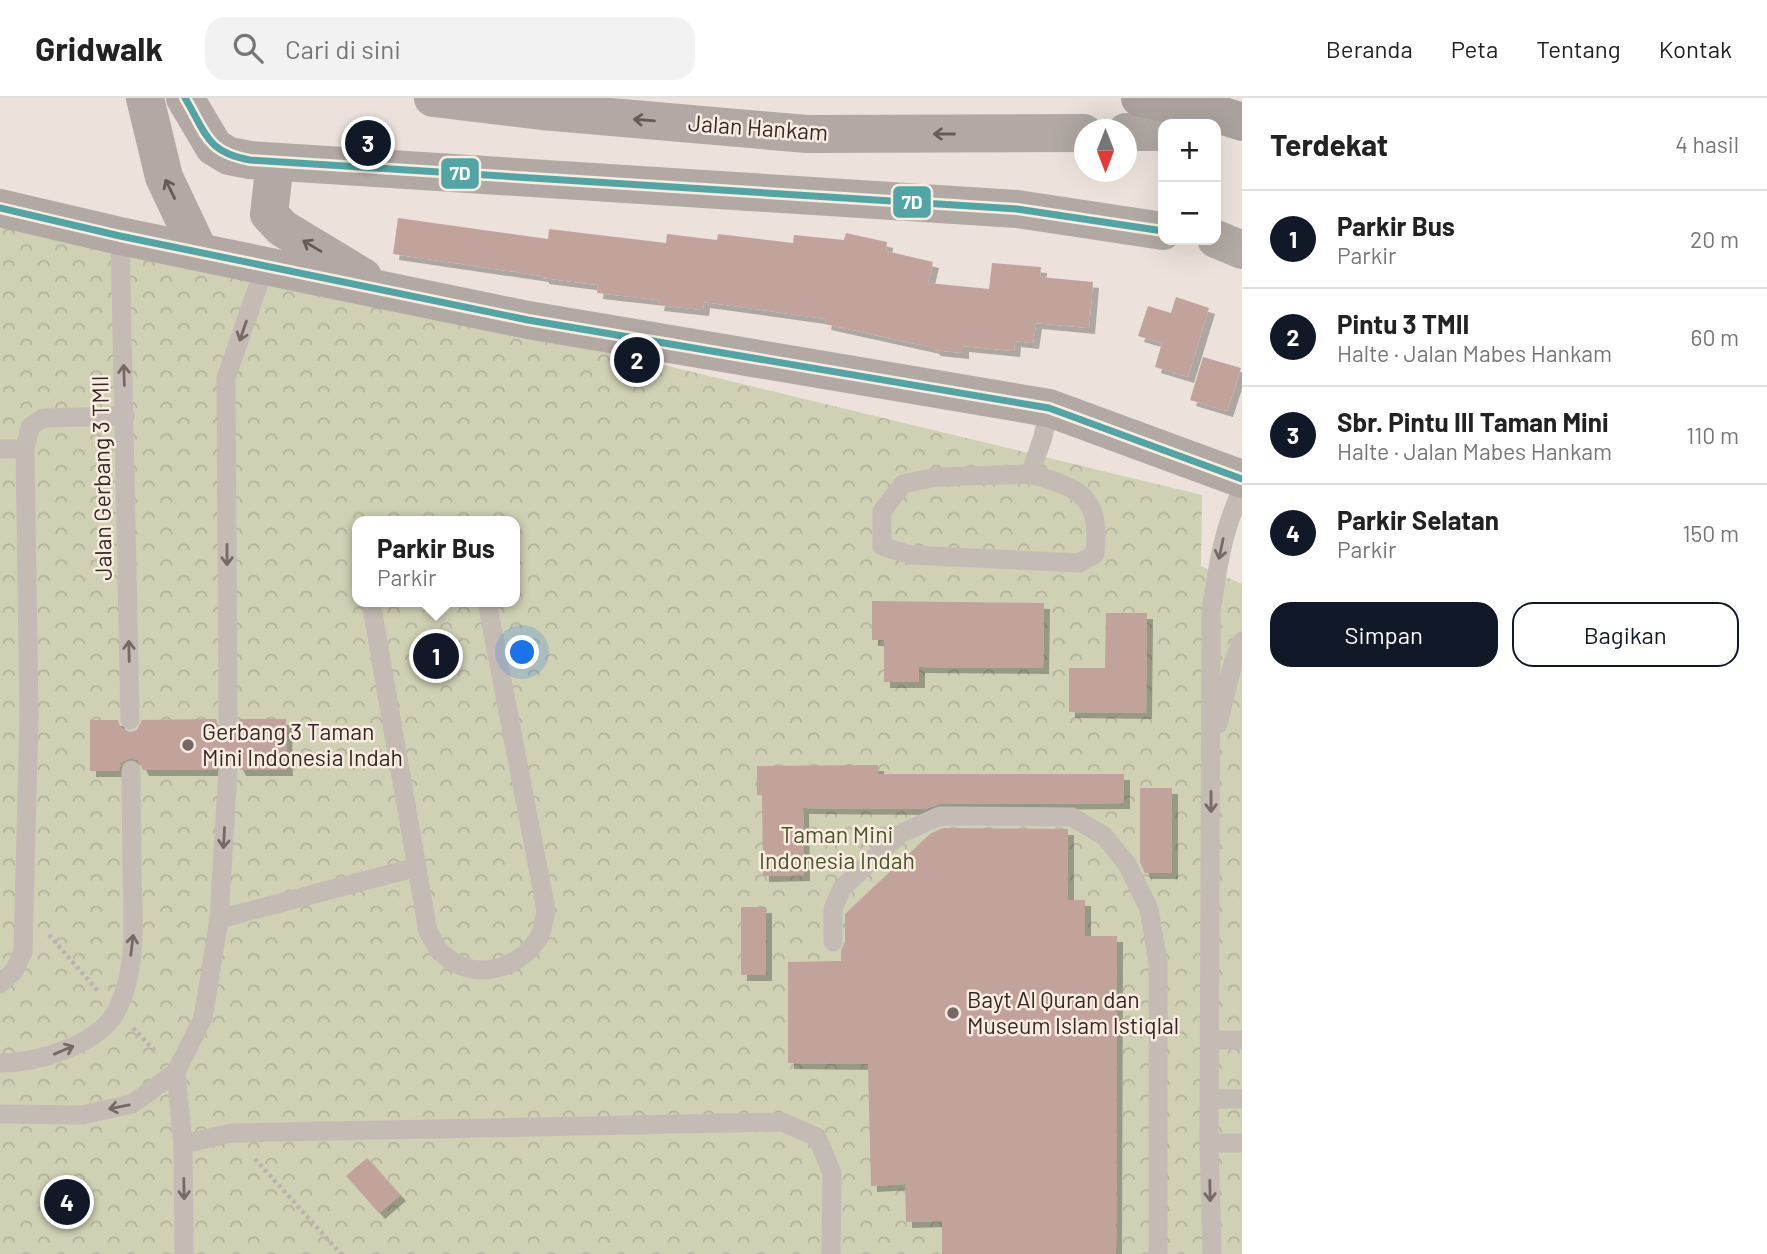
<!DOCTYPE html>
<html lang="id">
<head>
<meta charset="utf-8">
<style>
	:root { --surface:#fff; --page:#f2f2f2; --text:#222; --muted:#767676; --line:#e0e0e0; --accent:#111827 }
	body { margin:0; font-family:Barlow,sans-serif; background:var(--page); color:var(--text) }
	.controls { position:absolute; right:21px; top:21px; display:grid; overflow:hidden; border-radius:14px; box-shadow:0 7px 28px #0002 }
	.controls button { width:63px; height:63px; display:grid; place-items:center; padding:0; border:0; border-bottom:2px solid var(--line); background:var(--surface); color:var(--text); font:35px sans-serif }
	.compass { position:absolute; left:1074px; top:21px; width:63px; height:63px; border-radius:50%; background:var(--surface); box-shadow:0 7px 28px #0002; rotate:180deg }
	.you { position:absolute; left:523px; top:555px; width:24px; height:24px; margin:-18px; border:5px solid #fff; border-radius:50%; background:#1a73e8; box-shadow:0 0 0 10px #1a73e833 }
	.badge { display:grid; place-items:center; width:46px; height:46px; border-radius:50%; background:var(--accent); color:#fff; font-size:23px; font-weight:700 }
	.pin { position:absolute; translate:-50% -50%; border:4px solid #fff; box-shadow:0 2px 7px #0006 }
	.popup { position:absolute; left:352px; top:418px; width:168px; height:91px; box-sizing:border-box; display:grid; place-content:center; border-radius:14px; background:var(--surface); filter:drop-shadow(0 2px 5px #0005); font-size:23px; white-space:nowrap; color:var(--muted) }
	.popup b { font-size:26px; color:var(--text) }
	.popup::after { content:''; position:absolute; left:50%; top:100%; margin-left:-14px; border:14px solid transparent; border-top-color:var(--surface) }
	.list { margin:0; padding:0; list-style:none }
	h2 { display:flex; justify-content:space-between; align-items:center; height:91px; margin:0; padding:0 28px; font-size:30px }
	h2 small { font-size:23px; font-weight:400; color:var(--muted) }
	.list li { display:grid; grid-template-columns:46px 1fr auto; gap:21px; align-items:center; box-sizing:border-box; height:98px; padding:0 28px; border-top:2px solid var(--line) }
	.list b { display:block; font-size:26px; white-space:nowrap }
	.list p { margin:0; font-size:23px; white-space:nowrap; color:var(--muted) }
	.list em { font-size:23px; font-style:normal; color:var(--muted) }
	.actions { display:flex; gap:14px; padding:21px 28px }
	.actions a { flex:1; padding:16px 0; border:2px solid var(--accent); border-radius:21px; text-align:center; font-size:24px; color:var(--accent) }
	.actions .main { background:var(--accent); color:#fff }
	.icon { flex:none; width:38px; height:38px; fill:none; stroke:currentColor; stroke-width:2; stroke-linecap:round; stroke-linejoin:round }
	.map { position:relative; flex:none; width:1242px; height:1156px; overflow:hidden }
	header { display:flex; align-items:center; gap:42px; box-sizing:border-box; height:98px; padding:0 35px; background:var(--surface); border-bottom:2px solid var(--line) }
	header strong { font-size:33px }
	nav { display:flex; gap:38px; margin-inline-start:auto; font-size:24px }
	.search { width:490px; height:63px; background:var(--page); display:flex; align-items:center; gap:18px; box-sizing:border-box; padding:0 24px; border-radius:21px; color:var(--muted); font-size:26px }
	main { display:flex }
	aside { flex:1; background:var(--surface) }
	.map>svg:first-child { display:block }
	.park { fill:url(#park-crowns); fill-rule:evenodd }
	.building { fill:#c1a39c; filter:url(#shadow) }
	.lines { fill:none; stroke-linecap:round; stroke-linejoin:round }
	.path { stroke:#bcb3ae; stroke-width:4.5; stroke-dasharray:3.5 3.5; stroke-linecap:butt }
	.lane { stroke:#c4bbb5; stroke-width:19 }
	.primary { stroke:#b2a9a4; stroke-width:38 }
	.highway { stroke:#aaa19c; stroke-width:38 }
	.bus-1-casing { stroke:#faece1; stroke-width:12 }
	.bus-1 { stroke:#51a5a4; stroke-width:7 }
	.oneway { stroke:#665c57 }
	.oneway2 { stroke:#756a65 }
	.poi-dot { fill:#746964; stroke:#faece1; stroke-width:2.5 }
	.labels { text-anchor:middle; stroke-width:5; stroke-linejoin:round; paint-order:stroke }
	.street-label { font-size:23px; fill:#342824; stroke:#faece1 }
	.poi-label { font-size:23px; fill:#342824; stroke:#faece1; text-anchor:start }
	.park-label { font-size:23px; fill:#485427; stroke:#faece1 }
	.line-badge { stroke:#faece1; stroke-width:2.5 }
	.badge-label { font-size:19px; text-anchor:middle; font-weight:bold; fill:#fff }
</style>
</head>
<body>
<header>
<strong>Gridwalk</strong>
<div class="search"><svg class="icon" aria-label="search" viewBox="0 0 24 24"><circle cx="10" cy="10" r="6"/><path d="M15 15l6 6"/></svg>Cari di sini</div>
<nav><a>Beranda</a><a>Peta</a><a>Tentang</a><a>Kontak</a></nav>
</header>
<main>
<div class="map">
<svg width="1242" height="1156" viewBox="0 0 1242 1156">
	<defs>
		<pattern id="park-crowns" width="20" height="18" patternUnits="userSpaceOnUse" patternTransform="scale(1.75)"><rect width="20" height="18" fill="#cfd0b4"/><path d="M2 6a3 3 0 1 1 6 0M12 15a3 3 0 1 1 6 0" fill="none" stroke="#b2b39b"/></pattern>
		<filter id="shadow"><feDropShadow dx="6" dy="6" stdDeviation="0" flood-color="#0004"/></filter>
	</defs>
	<rect width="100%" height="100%" fill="#ece2db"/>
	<!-- park -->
	<path class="park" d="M 0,107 L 1202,397 L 1201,468 L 1242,486 L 1242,1156 L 0,1156 ZM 357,423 L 515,423 L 515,504 L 357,504 Z"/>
	<!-- building -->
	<g class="building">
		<polygon points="398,120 548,141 549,131 666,145 667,136 717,142 718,136 793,145 794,137 844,142 846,135 887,144 886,153 933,164 928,185 989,191 992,165 1041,169 1040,179 1093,184 1089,230 1036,225 1033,245 1015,243 1014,253 963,248 963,255 934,252 934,250 825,226 826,221 704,204 703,212 658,207 659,202 597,195 598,187 543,180 543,178 393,156"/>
		<polygon points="1176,199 1209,210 1188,279 1155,269 1162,245 1138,238 1148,208 1171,215"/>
		<polygon points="1203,259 1241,270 1227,313 1190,302"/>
		<polygon points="872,503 1044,505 1043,570 919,569 919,584 884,584 884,542 872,542"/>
		<polygon points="1106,515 1147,515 1146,615 1069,614 1069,570 1105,570"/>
		<polygon points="216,621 218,628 227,633 235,631 240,621 286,621 287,672 240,672 235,662 228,660 218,665 216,672 143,672 138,662 130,660 121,665 119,673 90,673 90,622 118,622 120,629 130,634 137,632 142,622"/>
		<polygon points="878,667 878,676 1124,676 1124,705 940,706 925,711 803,710 804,777 763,778 762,697 757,697 757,668"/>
		<polygon points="1140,690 1172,690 1172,775 1145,775 1140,764"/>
		<polygon points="943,730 1068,731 1068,802 1085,802 1085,838 1117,838 1116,1156 942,1156 942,1123 906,1124 905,1086 871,1088 868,966 788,965 788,864 841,863 841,852 845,844 845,816 930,736"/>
		<rect x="741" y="809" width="25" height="68"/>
		<polygon points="367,1060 400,1097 379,1115 346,1078"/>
	</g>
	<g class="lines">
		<!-- path -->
		<g class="path">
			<polyline points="49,837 98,893"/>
			<polyline points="133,930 156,954"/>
			<polyline points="255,1061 341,1156"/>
		</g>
		<!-- lane -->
		<g class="lane">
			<polyline points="120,138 130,622"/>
			<polyline points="0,351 25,351"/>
			<path d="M 1030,376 C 1081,390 1101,399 1095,456 L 1079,465 L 910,457 L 882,448 L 882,413 L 903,386 L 937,379 Z"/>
			<polyline points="1030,376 1043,339 1049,310"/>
			<path d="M 371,504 L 428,834 C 433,841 437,852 444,857 C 474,884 519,872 539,839 C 543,832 544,821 546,812 L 487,504"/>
			<polyline points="228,621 226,280 265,168"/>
			<polyline points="1218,626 1233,565 1242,543"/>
			<polyline points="219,821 417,769"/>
			<polyline points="833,844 833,811 842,790 900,736 940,718 1072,719 1104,738 1127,766 1149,811 1158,865 1158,1156"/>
			<polyline points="0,886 14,873 23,854 29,618 25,351 30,329 43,320 125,318"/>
			<polyline points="1210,942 1242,942"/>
			<path d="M 0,965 C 37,965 99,947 117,912 C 138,871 133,818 132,774 C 132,740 131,706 131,672"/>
			<polyline points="176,974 183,1046 184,1156"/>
			<polyline points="1209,1001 1242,1001"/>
			<polyline points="0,1016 82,1017 132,1006 176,974 203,920 219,821 228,672"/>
			<polyline points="1209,1045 1242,1045"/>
			<polyline points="183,1046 232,1035 782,1024 817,1039 832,1075 831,1156"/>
			<path d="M 1212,1156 L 1209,1045 L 1211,513 C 1218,469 1222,433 1242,392"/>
		</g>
		<!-- primary -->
		<g class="primary">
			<polyline points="145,0 164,79 199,153"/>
			<polyline points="185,0 214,49 229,58 250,62 1017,111 1163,133"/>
			<polyline points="433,0 542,13 807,36 1084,35"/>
			<polyline points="1126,34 1163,34"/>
			<polyline points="275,64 269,116 282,130 363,179"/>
			<polyline points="0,110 120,138 528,222 1049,310 1242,381"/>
			<polyline points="1216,141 1242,152"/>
		</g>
		<!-- highway -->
		<polyline class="highway" points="1140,0 1214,15 1242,24"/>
		<!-- bus-1 casing -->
		<g class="bus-1-casing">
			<g id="bus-1">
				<path d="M 185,0 C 206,35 206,54 250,62 L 1017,111 L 1163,133"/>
				<polyline points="0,110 120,138 528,222 1049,310 1242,381"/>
			</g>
		</g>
		<!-- bus-1 -->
		<use href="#bus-1" class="bus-1"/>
	</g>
	<!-- one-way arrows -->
	<defs><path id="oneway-shaft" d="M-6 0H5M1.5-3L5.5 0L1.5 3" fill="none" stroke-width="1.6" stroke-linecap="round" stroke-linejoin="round" transform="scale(1.75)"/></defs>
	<g class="oneway">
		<use href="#oneway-shaft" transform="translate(644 22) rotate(-175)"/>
		<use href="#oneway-shaft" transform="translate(944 36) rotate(180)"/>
		<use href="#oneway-shaft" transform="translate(170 91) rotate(-116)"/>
		<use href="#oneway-shaft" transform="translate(312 148) rotate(-149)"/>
	</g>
	<g class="oneway2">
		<use href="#oneway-shaft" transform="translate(243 233) rotate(109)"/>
		<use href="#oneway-shaft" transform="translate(124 277) rotate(-92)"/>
		<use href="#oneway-shaft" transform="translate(1221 451) rotate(102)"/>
		<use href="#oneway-shaft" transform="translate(227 457) rotate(90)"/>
		<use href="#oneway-shaft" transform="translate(129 553) rotate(-91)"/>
		<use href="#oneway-shaft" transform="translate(1211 704) rotate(90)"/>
		<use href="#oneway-shaft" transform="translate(224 740) rotate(93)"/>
		<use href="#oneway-shaft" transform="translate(132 847) rotate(-83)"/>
		<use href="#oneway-shaft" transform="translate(64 952) rotate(-23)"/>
		<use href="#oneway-shaft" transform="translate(119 1009) rotate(169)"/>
		<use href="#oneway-shaft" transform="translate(184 1091) rotate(89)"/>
		<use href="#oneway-shaft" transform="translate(1210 1093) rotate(89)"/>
	</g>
	<!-- markers -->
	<g class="poi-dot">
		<circle cx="188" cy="647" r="7"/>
		<circle cx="953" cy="915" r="7"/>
	</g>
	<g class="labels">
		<!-- street labels -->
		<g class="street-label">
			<text transform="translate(758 30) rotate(4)" y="8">Jalan Hankam</text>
			<text transform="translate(102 380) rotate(-91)" y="8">Jalan Gerbang 3 TMII</text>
		</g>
		<!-- poi labels -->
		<g class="poi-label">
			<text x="202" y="642">Gerbang 3 Taman<tspan x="202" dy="26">Mini Indonesia Indah</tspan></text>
			<text x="967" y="910">Bayt Al Quran dan<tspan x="967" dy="26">Museum Islam Istiqlal</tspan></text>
		</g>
		<!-- park labels -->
		<g class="park-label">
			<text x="837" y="745">Taman Mini<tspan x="837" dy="26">Indonesia Indah</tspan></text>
		</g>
	</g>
	<g class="line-badge">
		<rect x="440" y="59" width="40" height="33" rx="7" fill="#51a5a4"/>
		<rect x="892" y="87" width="40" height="34" rx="7" fill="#51a5a4"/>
	</g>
	<g class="badge-label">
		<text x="460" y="82">7D</text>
		<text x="912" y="111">7D</text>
	</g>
</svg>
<div class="controls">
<button>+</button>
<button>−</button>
</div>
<svg class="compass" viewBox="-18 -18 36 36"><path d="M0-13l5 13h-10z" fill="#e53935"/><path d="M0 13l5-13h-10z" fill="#767676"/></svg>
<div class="you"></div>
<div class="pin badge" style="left:436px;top:558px">1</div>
<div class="popup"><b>Parkir Bus</b>Parkir</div>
<div class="pin badge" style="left:637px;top:262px">2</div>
<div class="pin badge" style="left:368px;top:45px">3</div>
<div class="pin badge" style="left:67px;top:1104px">4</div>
</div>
<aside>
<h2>Terdekat<small>4 hasil</small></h2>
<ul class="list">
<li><span class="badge">1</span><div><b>Parkir Bus</b><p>Parkir</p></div><em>20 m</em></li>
<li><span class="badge">2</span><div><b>Pintu 3 TMII</b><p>Halte · Jalan Mabes Hankam</p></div><em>60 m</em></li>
<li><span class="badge">3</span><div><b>Sbr. Pintu III Taman Mini</b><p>Halte · Jalan Mabes Hankam</p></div><em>110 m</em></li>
<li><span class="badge">4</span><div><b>Parkir Selatan</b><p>Parkir</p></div><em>150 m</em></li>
</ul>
<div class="actions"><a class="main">Simpan</a><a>Bagikan</a></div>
</aside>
</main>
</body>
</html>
